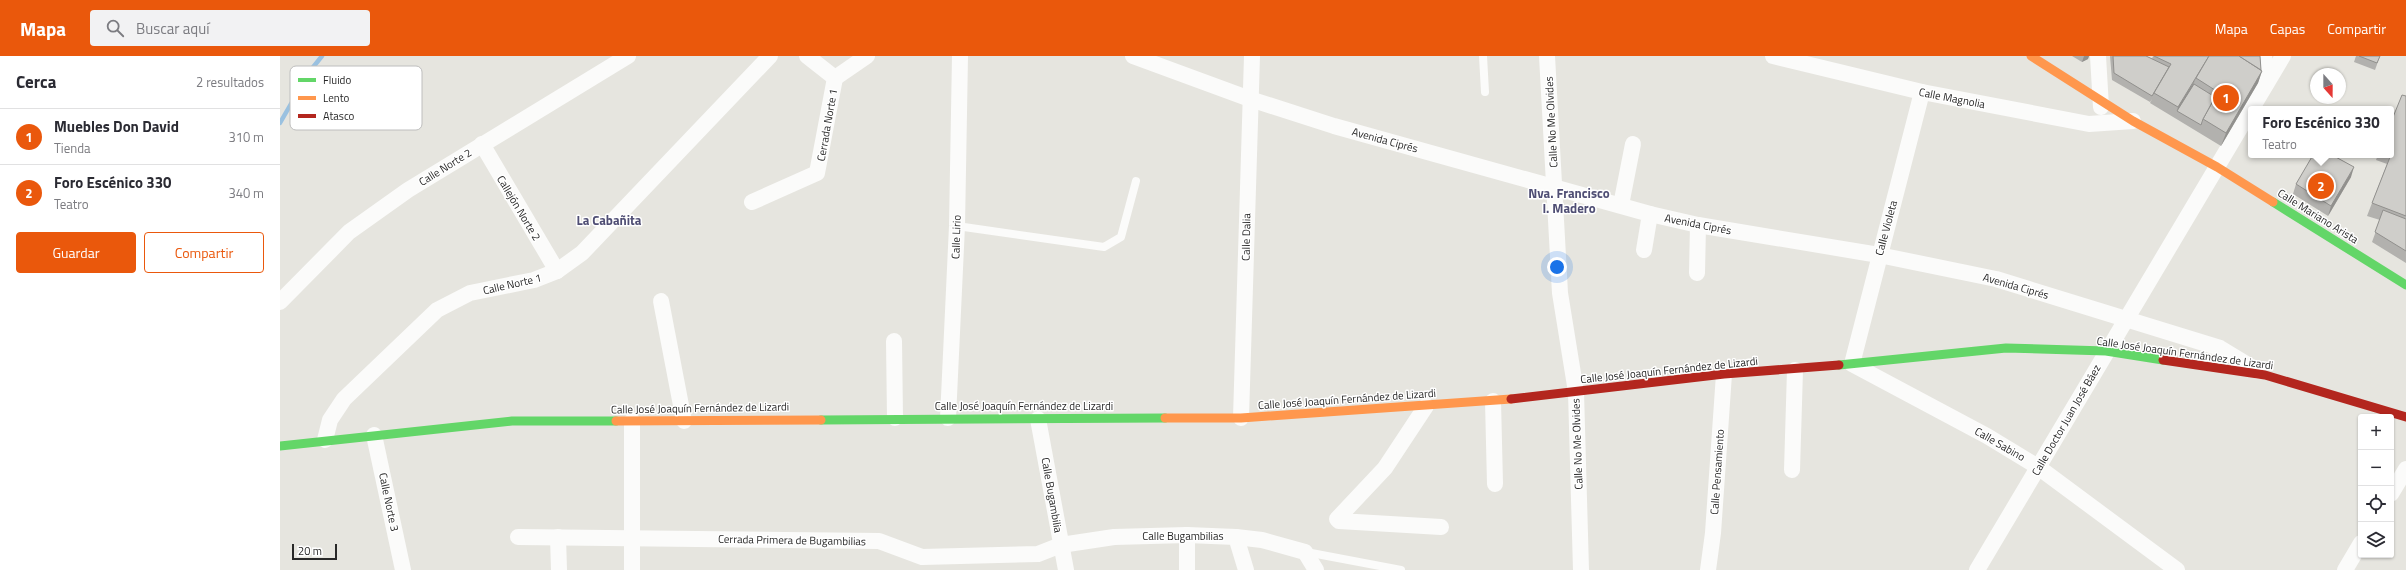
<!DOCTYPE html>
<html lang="es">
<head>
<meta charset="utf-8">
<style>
	:root { --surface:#fff; --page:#f2f2f3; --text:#2b2b33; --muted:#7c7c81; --line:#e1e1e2; --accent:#ea580c }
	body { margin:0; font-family:"Titillium Web",sans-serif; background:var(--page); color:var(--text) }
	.controls { position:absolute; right:12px; bottom:12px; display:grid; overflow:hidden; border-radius:4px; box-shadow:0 1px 3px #0004 }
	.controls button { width:36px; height:36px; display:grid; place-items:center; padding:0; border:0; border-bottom:1px solid var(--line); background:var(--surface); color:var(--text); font:20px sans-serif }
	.compass { position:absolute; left:2030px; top:12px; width:36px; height:36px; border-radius:50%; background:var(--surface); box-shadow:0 1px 3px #0004; rotate:159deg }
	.scale { position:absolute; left:12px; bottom:10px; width:45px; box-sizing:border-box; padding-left:4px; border:2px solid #282828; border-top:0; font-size:11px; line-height:14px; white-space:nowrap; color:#282828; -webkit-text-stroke:3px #fff; paint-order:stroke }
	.you { position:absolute; left:1277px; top:211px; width:14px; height:14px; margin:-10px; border:3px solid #fff; border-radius:50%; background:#1a73e8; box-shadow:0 0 0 6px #1a73e833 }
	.badge { display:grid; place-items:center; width:26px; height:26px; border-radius:50%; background:var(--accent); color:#fff; font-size:13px; font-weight:700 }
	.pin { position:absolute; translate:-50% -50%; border:2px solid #fff; box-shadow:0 1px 4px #0006 }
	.popup { position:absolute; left:1968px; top:50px; width:146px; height:52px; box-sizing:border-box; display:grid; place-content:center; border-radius:4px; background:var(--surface); filter:drop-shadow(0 1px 3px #0005); font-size:13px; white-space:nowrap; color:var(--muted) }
	.popup b { font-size:15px; color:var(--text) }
	.popup::after { content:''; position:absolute; left:50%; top:100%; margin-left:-8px; border:8px solid transparent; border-top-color:var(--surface) }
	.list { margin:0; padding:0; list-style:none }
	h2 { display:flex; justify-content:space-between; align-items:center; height:52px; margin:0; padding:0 16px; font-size:17px }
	h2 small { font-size:13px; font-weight:400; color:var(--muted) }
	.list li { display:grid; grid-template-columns:26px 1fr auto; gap:12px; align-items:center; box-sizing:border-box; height:56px; padding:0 16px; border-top:1px solid var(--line) }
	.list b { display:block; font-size:15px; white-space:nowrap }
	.list p { margin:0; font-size:13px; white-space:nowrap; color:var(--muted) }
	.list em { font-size:13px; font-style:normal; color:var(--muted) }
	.actions { display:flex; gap:8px; padding:12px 16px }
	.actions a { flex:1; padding:9px 0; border:1px solid var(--accent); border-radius:4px; text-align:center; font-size:14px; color:var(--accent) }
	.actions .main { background:var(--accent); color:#fff }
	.icon { flex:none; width:22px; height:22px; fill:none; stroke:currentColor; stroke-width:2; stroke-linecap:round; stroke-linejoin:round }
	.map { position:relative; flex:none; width:2126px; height:514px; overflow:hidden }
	header { display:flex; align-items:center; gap:24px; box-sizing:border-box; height:56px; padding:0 20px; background:var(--accent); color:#fff }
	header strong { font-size:19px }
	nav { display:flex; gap:22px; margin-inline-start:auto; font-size:14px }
	.search { width:280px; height:36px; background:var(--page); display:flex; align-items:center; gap:10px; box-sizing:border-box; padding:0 14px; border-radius:4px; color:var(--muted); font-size:15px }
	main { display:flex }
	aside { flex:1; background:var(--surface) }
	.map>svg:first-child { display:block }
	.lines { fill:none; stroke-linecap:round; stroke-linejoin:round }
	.stream { stroke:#9ac1e0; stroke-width:4.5 }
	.lane { stroke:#fbfbfa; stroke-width:8 }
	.street { stroke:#fbfbfa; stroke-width:16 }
	.fast { stroke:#63d668; stroke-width:9 }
	.slow { stroke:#ff974d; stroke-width:9 }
	.jam { stroke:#b3261e; stroke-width:9 }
	.wall { fill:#b2b1ae }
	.shaded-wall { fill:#91908d }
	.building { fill:#cfceca; stroke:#91908d }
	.labels { text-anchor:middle; stroke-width:3; stroke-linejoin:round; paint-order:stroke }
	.street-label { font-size:11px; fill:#282828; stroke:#fff }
	.quarter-label { font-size:13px; font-weight:bold; fill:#4f4e74; stroke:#fff }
	.key { fill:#fff; stroke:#bebebe; stroke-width:1 }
	.key-label { font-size:11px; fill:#282828 }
</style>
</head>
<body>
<header>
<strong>Mapa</strong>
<div class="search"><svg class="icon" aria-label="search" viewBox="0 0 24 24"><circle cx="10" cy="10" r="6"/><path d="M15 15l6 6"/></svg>Buscar aquí</div>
<nav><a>Mapa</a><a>Capas</a><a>Compartir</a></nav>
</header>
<main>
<aside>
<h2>Cerca<small>2 resultados</small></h2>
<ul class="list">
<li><span class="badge">1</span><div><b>Muebles Don David</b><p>Tienda</p></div><em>310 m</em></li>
<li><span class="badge">2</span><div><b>Foro Escénico 330</b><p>Teatro</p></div><em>340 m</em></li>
</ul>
<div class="actions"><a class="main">Guardar</a><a>Compartir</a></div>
</aside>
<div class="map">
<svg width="2126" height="514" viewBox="0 0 2126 514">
	<rect width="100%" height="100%" fill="#e6e5df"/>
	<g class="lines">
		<!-- stream -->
		<polyline class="stream" points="0,67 30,15 42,0"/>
		<!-- lane -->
		<g class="lane">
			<polyline points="1203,0 1205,36"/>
			<polyline points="677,170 824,191 841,181 856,125"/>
			<polyline points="1026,496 1121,514"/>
		</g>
		<!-- street -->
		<g class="street">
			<polyline points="527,0 555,22"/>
			<polyline points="853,0 970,43 1054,70 1370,158 1418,169 1599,199 1716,223 1940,292 1978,315"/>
			<polyline points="1267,0 1280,237 1296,336 1301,514"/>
			<polyline points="1493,0 1642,36 1809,68 1853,65"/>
			<polyline points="1818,0 1821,51"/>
			<polyline points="1984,0 1986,28"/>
			<polyline points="555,22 587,0"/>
			<polyline points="1642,36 1572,308 1707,380 1758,411 1897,514"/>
			<polyline points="202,88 277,215"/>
			<polyline points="472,146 537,117 555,22"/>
			<polyline points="1341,149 1353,88"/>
			<polyline points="1364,194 1370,158"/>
			<polyline points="1417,217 1418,169"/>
			<polyline points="381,245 404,365"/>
			<polyline points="0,246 69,176 128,134 348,0"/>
			<polyline points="614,285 615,362"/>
			<polyline points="1213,345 1215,428"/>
			<polyline points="1146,350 1105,412 1057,463 1059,465 1161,471"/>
			<polyline points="668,362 677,170 680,0"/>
			<polyline points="961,362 972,0"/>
			<polyline points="758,363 786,514"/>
			<polyline points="352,365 352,514"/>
			<polyline points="94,379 123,514"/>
			<polyline points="45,384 50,364 64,343 157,254 190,237 254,224 277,215 302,197 490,0"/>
			<polyline points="1512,414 1515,314"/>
			<polyline points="2111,438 2126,413"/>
			<polyline points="907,479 907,514"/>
			<polyline points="238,481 599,485 642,501 758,498 781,489 834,481 907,479 956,481 982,484 1025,496 1036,514"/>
			<polyline points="278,481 279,514"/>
			<polyline points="956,481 966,514"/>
			<polyline points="1428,514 1433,477 1444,318"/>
			<polyline points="1697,514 2003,0"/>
			<polyline points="2065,514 2081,487"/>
		</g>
		<!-- fast -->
		<g class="fast">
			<polyline points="1993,146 2126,229"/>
			<polyline points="1559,309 1726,292 1826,295 1883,304"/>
			<polyline points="541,364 885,362"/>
			<polyline points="0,390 232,365 336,365"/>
		</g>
		<!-- slow -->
		<g class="slow">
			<polyline points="1751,0 1853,65 1937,111 1993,146"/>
			<polyline points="885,362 961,362 1231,343"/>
			<polyline points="336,365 541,364"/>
		</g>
		<!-- jam -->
		<g class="jam">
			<polyline points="1883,304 1985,319 2126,361"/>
			<polyline points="1231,343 1444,318 1559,309"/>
		</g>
	</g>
	<!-- wall -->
	<g class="wall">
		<polygon points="1792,0 1809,0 1808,3 1802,6"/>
		<polygon points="1830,0 1866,0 1872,3 1873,0 1980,0 1981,14 1982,15 1978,27 1941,90 1870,47 1872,43 1870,46 1832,24"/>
		<polygon points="2076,0 2100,0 2095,14 2074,6"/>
		<polygon points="2126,40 2126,207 2092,186 2100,164 2087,160 2107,108 2096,104 2098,99 2111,99 2111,66"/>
		<polygon points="2071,121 2048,160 2013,138 2016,128"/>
	</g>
	<!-- shaded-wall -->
	<g class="shaded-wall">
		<polygon points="1804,0 1809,0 1808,3 1802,6"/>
		<polygon points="1982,15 1978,27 1941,90 1946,77"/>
		<polygon points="1915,24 1911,34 1897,55 1898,51"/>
		<polygon points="2074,111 2071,121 2048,160 2051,150"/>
	</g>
	<!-- building -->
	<g class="building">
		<polygon points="1833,0 1866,0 1889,11 1872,40 1834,17"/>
		<polygon points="1874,0 1929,0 1898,51 1874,37 1891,8"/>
		<polygon points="1929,0 1959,0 1982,15 1946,77 1923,63 1938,36 1916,22"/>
		<polygon points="1959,0 1980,0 1981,14"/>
		<polygon points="2079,0 2100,0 2097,7"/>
		<polygon points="1914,28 1935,41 1923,63 1921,69 1897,55"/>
		<polygon points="2122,39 2126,40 2126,160 2092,147 2112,96 2111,95 2111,66"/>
		<polygon points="2033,99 2052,99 2074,111 2051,150 2016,128"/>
		<polygon points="2103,154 2126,163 2126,195 2095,176"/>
	</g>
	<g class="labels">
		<!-- street labels -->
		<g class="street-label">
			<text transform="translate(1672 42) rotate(11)" y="4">Calle Magnolia</text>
			<text transform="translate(1271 66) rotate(-93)" y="4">Calle No Me Olvides</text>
			<text transform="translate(547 69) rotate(-80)" y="4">Cerrada Norte 1</text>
			<text transform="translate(1105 84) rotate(15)" y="4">Avenida Ciprés</text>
			<text transform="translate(165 111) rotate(-32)" y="4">Calle Norte 2</text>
			<text transform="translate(239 152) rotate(59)" y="4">Callejón Norte 2</text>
			<text transform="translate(2038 160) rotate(32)" y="4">Calle Mariano Arista</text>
			<text transform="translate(1418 168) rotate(11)" y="4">Avenida Ciprés</text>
			<text transform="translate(1606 172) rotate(-75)" y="4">Calle Violeta</text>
			<text transform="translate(676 181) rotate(-88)" y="4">Calle Lirio</text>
			<text transform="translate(966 181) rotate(-89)" y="4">Calle Dalia</text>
			<text transform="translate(232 228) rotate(-13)" y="4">Calle Norte 1</text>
			<text transform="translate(1736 230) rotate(16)" y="4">Avenida Ciprés</text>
			<text transform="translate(1905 297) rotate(8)" y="4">Calle José Joaquín Fernández de Lizardi</text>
			<text transform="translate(1389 314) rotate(-6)" y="4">Calle José Joaquín Fernández de Lizardi</text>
			<text transform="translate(1067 343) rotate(-4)" y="4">Calle José Joaquín Fernández de Lizardi</text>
			<text x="744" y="354">Calle José Joaquín Fernández de Lizardi</text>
			<text transform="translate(420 352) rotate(-1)" y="4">Calle José Joaquín Fernández de Lizardi</text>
			<text transform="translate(1786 364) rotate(-60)" y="4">Calle Doctor Juan José Báez</text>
			<text transform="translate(1297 388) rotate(-92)" y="4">Calle No Me Olvides</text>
			<text transform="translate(1720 388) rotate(30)" y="4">Calle Sabino</text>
			<text transform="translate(1437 416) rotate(-86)" y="4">Calle Pensamiento</text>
			<text transform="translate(772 439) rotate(80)" y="4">Calle Bugambilia</text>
			<text transform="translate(109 446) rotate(78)" y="4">Calle Norte 3</text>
			<text x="903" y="484">Calle Bugambilias</text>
			<text transform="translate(512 484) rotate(1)" y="4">Cerrada Primera de Bugambilias</text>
		</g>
		<!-- quarter labels -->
		<g class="quarter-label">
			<text x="1289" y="142">Nva. Francisco<tspan x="1289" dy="15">I. Madero</tspan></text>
			<text x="329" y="169">La Cabañita</text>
		</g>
	</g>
	<!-- legend -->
	<rect x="10" y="10" width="132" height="64" rx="6" class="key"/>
	<rect x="18" y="22" width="18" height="4" fill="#63d668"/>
	<rect x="18" y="40" width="18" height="4" fill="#ff974d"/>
	<rect x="18" y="58" width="18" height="4" fill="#b3261e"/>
	<g class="key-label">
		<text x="43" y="28">Fluido</text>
		<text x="43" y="46">Lento</text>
		<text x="43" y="64">Atasco</text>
	</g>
</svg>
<div class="controls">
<button>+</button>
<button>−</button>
<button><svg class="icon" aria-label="locate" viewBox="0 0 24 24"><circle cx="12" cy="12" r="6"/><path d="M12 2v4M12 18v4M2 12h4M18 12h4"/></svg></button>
<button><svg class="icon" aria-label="layers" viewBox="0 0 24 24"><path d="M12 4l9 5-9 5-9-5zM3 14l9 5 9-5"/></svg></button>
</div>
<svg class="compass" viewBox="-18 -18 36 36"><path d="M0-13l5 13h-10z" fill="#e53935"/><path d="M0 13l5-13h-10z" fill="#7c7c81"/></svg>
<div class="scale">20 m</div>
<div class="you"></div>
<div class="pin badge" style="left:1946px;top:42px">1</div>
<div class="pin badge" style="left:2041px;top:130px">2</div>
<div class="popup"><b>Foro Escénico 330</b>Teatro</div>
</div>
</main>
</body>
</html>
